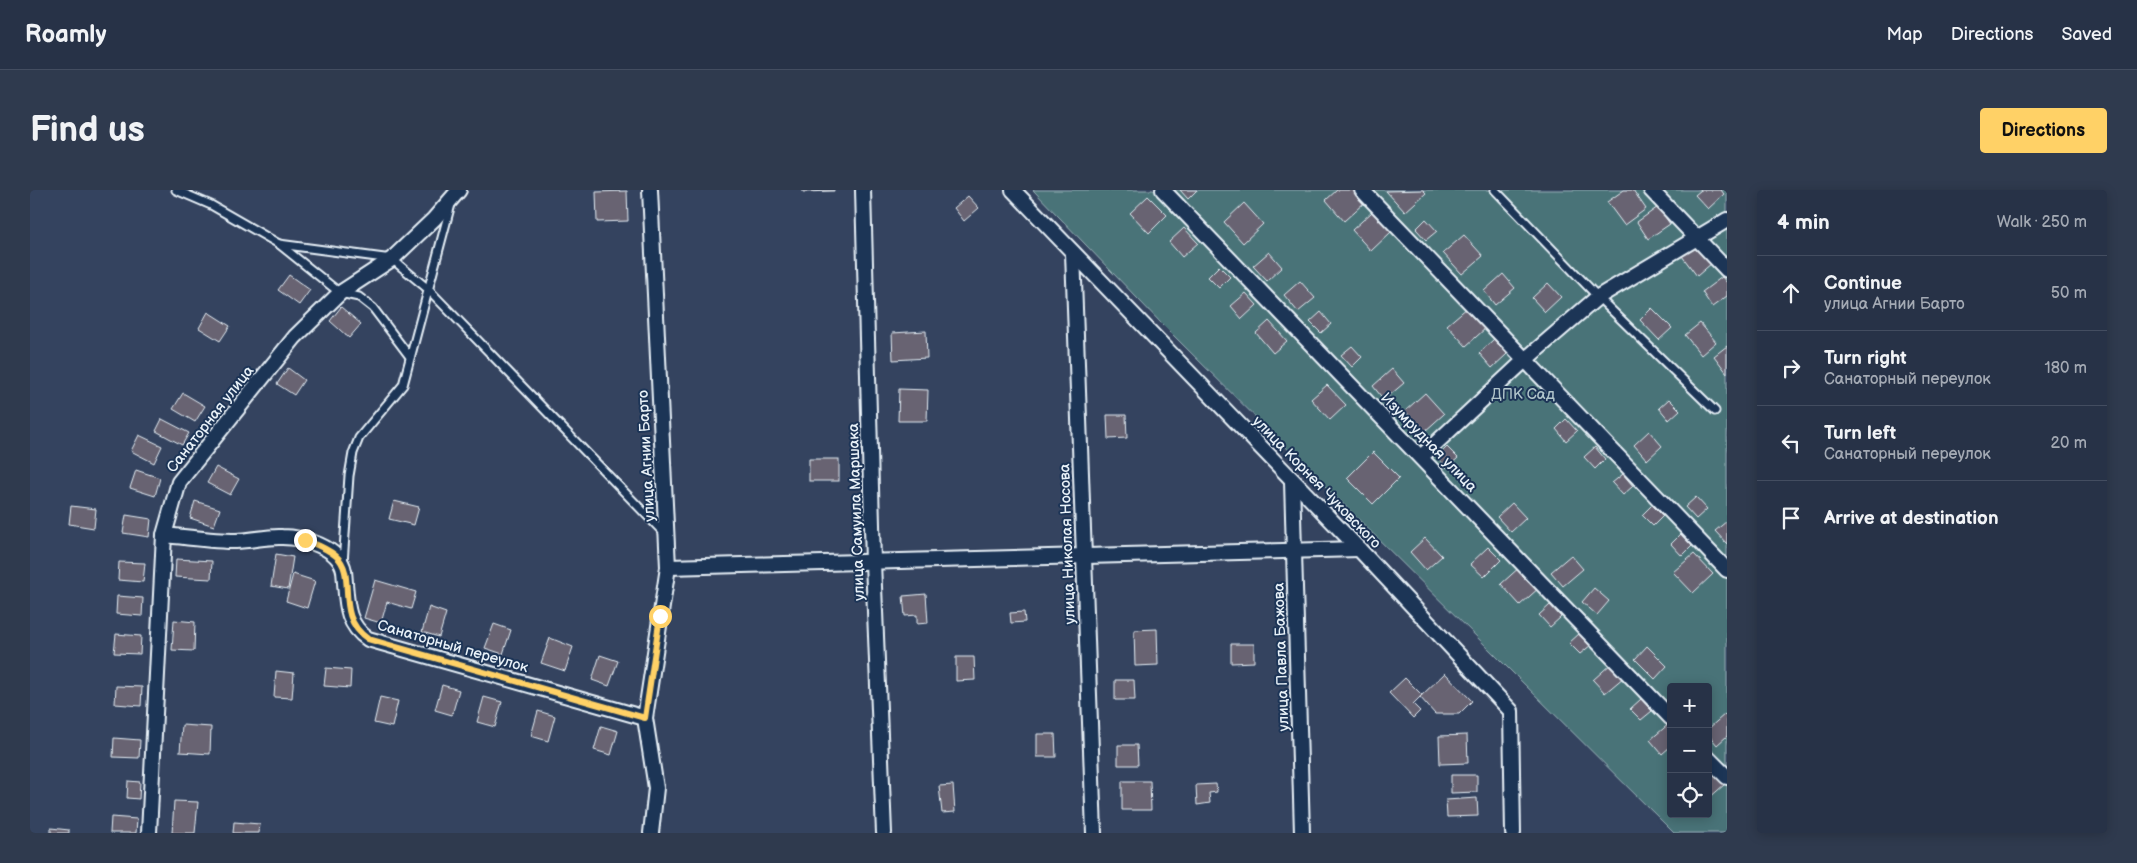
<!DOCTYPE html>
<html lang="en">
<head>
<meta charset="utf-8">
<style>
	:root { --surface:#273247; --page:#2f3a4e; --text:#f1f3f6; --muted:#a4aab4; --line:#434d60; --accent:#ffd166 }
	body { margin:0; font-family:"Balsamiq Sans",sans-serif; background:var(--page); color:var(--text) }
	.controls { position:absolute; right:15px; bottom:15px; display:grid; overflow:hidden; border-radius:5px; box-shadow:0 2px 12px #0003 }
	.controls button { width:45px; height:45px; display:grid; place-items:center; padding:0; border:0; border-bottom:1px solid var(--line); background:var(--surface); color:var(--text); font:25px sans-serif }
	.stop { position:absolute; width:15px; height:15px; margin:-11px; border:4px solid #ffd166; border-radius:50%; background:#fff }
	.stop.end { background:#ffd166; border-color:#fff; box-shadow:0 1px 5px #0008 }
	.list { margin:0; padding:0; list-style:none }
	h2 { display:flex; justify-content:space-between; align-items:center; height:65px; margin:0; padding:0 20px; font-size:21px }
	h2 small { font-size:16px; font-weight:400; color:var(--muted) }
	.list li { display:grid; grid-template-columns:32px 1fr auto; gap:15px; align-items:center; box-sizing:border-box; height:75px; padding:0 20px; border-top:1px solid var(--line) }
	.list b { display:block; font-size:19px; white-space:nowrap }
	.list p { margin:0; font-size:16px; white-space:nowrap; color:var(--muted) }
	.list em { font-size:16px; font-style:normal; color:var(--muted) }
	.icon { flex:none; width:28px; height:28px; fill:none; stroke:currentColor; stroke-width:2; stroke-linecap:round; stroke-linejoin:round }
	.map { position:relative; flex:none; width:1697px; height:643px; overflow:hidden; border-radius:5px }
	header { display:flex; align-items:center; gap:30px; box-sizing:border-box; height:70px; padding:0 25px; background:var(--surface); border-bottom:1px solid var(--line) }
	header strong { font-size:24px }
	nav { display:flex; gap:28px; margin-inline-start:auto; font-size:18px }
	.intro { display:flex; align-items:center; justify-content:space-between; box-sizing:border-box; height:120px; padding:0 30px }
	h1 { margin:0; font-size:35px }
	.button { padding:12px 22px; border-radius:5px; background:var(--accent); color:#111; font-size:18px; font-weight:700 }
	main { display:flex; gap:30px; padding:0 30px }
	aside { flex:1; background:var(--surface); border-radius:5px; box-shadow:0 2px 12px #0003 }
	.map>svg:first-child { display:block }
	.green { fill:#4a7378; stroke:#99b2b8; fill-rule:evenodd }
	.building { fill:#686472; stroke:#e8f1f8 }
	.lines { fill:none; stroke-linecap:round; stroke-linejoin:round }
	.service-casing { stroke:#e8f1f8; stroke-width:11 }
	.minor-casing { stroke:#e8f1f8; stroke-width:18 }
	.service { stroke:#1d3557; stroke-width:7 }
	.minor { stroke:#1d3557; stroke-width:14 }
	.route { stroke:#ffd166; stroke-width:6 }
	.labels { text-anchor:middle; stroke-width:4; stroke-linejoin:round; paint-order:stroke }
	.park-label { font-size:15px; fill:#b1c5cb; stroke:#1d3557 }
	.street-label { font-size:15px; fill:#e8f1f8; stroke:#1d3557 }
</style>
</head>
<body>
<header>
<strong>Roamly</strong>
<nav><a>Map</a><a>Directions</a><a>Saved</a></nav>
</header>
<div class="intro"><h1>Find us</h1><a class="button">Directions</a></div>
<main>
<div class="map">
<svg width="1697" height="643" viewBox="0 0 1697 643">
	<rect width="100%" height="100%" fill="#34435f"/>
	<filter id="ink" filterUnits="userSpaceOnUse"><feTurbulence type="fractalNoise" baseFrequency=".02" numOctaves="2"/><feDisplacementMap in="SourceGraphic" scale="10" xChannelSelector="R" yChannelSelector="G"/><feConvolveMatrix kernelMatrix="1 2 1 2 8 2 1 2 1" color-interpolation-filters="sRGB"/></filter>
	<g filter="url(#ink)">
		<!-- green -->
		<path class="green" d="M 1003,0 L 1697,0 L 1697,643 L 1644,643 L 1134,136 ZM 1641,497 L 1678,497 L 1678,624 L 1641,624 Z"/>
		<!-- building -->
		<g class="building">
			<polygon points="773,0 804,0 804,1 773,2"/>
			<polygon points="1150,0 1167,0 1158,9"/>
			<polygon points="1307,0 1324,0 1335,12 1314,31 1296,10"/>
			<polygon points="1393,0 1396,3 1375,22 1356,1"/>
			<polygon points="1594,0 1603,0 1616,19 1594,35 1577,12"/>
			<polygon points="1671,0 1691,0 1694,4 1678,19 1665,5"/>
			<polygon points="597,1 598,31 567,32 566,2"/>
			<polygon points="938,6 949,18 934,31 924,18"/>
			<polygon points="1118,6 1137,25 1119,43 1100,23"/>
			<polygon points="1214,13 1233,34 1213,53 1194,32"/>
			<polygon points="1628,17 1640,34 1618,49 1607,32"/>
			<polygon points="1342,22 1361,42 1341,61 1322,40"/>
			<polygon points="1396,29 1407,41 1396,50 1386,39"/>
			<polygon points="1154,38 1168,53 1152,67 1139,52"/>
			<polygon points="1434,45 1453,66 1432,84 1413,63"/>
			<polygon points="1667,54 1682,73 1667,86 1652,66"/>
			<polygon points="1239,62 1252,77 1237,91 1223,76"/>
			<polygon points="1189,76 1200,87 1189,98 1178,87"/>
			<polygon points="1473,84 1485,98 1465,115 1454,101"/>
			<polygon points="259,85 280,100 269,115 248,100"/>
			<polygon points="1692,87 1697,93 1697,106 1682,117 1672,102"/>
			<polygon points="1270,91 1285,108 1268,122 1254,105"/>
			<polygon points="1518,93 1531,107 1515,122 1502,108"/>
			<polygon points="1216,103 1227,115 1212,129 1201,116"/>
			<polygon points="311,117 331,134 319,148 300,131"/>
			<polygon points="1438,117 1456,138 1436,156 1417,135"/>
			<polygon points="1622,118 1642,138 1629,150 1610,130"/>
			<polygon points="178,122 200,136 190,151 169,138"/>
			<polygon points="1291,122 1301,134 1291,143 1280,132"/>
			<polygon points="1239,131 1257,151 1243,163 1226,143"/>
			<polygon points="1670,133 1686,152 1671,165 1655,145"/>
			<polygon points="896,141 897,168 863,170 862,143"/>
			<polygon points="1464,149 1477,164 1462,178 1449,163"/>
			<polygon points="1322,156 1332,167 1322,177 1311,165"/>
			<polygon points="1697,156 1697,183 1684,166"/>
			<polygon points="258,178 274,190 264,205 247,194"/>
			<polygon points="1362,179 1374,193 1354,210 1343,196"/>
			<polygon points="1297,195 1316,215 1300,230 1281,209"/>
			<polygon points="869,199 898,200 897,231 868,231"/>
			<polygon points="153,203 175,216 165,232 143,219"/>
			<polygon points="1395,203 1414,224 1394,242 1375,221"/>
			<polygon points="1639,209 1650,220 1639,230 1629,218"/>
			<polygon points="1077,225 1096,225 1097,248 1078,249"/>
			<polygon points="132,229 159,243 152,255 126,241"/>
			<polygon points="1536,229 1547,241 1536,251 1526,239"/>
			<polygon points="1619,241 1632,256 1617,270 1604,255"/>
			<polygon points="109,245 132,256 124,273 101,261"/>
			<polygon points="1417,257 1428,268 1417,278 1407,267"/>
			<polygon points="1565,257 1575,269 1565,279 1554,267"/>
			<polygon points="1343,262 1369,288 1343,314 1317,288"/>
			<rect x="779" y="269" width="30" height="22"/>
			<polygon points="186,277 209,289 200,305 177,293"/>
			<polygon points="106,280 130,288 125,306 100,298"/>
			<polygon points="1593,284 1603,296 1593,305 1582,293"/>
			<polygon points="1666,307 1677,319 1666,329 1655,317"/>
			<polygon points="165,311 190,319 184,336 160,328"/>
			<polygon points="364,311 389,317 384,335 359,329"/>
			<polygon points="1482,313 1496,328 1481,342 1467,327"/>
			<polygon points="1622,315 1633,326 1623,336 1612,325"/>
			<polygon points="41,316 66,319 64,338 39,334"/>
			<polygon points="96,325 121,329 119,347 93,343"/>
			<polygon points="1697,331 1697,354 1685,341"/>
			<polygon points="1651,344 1662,356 1652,366 1641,354"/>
			<polygon points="1395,348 1412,366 1396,380 1380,362"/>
			<polygon points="1458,357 1471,370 1454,387 1440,374"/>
			<polygon points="246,364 263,367 258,399 241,396"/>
			<polygon points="1664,364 1683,384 1663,403 1643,382"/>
			<polygon points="1541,365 1553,379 1533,396 1521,382"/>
			<polygon points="146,369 182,371 181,389 145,387"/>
			<polygon points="89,372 115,373 113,392 88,390"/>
			<polygon points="1491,376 1510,397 1490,415 1471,394"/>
			<polygon points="263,384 285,391 277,418 256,411"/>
			<polygon points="345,390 386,402 381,419 357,412 351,433 334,428"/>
			<polygon points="1564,398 1579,411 1567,425 1552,412"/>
			<polygon points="896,404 898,433 887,434 887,425 875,426 873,406"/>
			<polygon points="87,406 113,408 112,426 86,424"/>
			<polygon points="1520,415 1531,427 1520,437 1509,425"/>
			<polygon points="399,417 416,423 409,447 392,442"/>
			<polygon points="994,422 995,432 981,433 980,423"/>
			<polygon points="144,430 165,432 164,461 142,460"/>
			<polygon points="464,434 481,440 473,464 455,458"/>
			<polygon points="1127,439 1128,475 1105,476 1104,440"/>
			<polygon points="1550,443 1561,455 1550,464 1539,453"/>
			<polygon points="86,444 111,446 110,464 84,463"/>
			<polygon points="520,448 543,457 535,481 511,473"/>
			<polygon points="1201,454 1224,454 1224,472 1201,473"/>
			<polygon points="1617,456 1637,476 1625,489 1605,469"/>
			<polygon points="570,465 588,471 579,496 562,490"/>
			<polygon points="926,467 944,467 945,490 926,491"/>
			<polygon points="1582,473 1594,487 1575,503 1563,490"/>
			<polygon points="296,478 321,480 320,498 294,496"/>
			<polygon points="246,481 264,483 262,508 244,507"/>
			<polygon points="1415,483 1442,511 1429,524 1405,524 1390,507"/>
			<polygon points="1375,488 1392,505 1383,514 1390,521 1383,528 1359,503"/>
			<polygon points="1085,490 1104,490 1105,510 1085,510"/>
			<polygon points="412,495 429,500 422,525 405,520"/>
			<polygon points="86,496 112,497 111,516 85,514"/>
			<polygon points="350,507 368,511 362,537 344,533"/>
			<polygon points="454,507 472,512 465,537 447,532"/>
			<polygon points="1611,509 1622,521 1611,530 1600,519"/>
			<polygon points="508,521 525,526 518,551 501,546"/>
			<polygon points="1695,524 1697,527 1697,546 1687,555 1678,544 1678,539"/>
			<polygon points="1640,533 1641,556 1632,564 1620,550"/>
			<polygon points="152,535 181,537 180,564 150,562"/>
			<polygon points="571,536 588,541 581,565 564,560"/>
			<polygon points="1007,544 1025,544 1026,567 1007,567"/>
			<polygon points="1437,545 1438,573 1410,574 1409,546"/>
			<polygon points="84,548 110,550 109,568 83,567"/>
			<polygon points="1088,555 1107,555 1108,575 1088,575"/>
			<polygon points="1683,580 1695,594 1678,609 1678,585"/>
			<polygon points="1421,585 1447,585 1447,602 1421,603"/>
			<polygon points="98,591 110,592 109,609 97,608"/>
			<polygon points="1092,591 1120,591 1121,620 1092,620"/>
			<polygon points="1186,594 1187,602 1179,603 1180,613 1167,615 1166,595"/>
			<polygon points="923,595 925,622 912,623 909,596"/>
			<polygon points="1447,608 1448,626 1417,627 1416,610"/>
			<polygon points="144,611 168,612 165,643 142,643"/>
			<polygon points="81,627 107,629 106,643 80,643"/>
			<polygon points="204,632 230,634 229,643 203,643"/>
			<polygon points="21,638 39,640 39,643 21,643"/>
		</g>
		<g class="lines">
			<!-- service casing -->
			<g class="service-casing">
				<g id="service">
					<polyline points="146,0 181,15 249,54 310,103 329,107 343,118 380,167"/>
					<polyline points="1465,0 1568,107 1685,221"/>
					<polyline points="249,54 362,69 398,99 634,343"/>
					<polyline points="313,374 319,286 323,263 329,248 373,195 421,14"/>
				</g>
			</g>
			<!-- minor casing -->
			<g class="minor-casing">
				<g id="minor">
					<polyline points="620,0 638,377 615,528 626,598 621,643"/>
					<polyline points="833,0 843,372 854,643"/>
					<polyline points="983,0 1329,359 1481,521 1483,643"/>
					<polyline points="1133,0 1641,528"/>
					<polyline points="1332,0 1697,380"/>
					<polyline points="1621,0 1697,80"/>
					<polyline points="1043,63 1064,643"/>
					<polyline points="1391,267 1496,169 1568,107 1697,30"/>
					<polyline points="1262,291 1272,643"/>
					<path d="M 134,345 C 158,347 182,351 206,351 C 221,351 237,346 252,347 C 272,347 310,357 314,381 C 317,409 314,433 338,449 L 615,528"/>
					<polyline points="638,377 1329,359"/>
					<polyline points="1678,568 1697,587"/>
					<polyline points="119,643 134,345 149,292 265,147 310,103 362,69 404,29 429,0"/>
				</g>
			</g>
			<!-- service -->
			<use href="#service" class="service"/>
			<!-- minor -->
			<use href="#minor" class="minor"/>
		</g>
	</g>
	<g class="lines" filter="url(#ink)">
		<!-- route -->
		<path class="route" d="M 275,350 C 285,354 297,358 306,366 C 328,385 303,425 338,449 L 615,528 L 630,426"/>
	</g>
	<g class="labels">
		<!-- park labels -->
		<g class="park-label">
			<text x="1493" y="209">ДПК Сад</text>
		</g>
		<!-- street labels -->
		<g class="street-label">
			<text transform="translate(180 229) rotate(-52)" y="5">Санаторная улица</text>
			<text transform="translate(1399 252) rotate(46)" y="5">Изумрудная улица</text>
			<text transform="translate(616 266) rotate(-93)" y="5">улица Агнии Барто</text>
			<text transform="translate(1287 292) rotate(46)" y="5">улица Корнея Чуковского</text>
			<text transform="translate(826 322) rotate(-92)" y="5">улица Самуила Маршака</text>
			<text transform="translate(1037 354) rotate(-92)" y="5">улица Николая Носова</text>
			<text transform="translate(423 456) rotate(16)" y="5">Санаторный переулок</text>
			<text transform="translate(1251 467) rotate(-92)" y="5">улица Павла Бажова</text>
		</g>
	</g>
</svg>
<div class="controls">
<button>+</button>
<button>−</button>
<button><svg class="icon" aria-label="locate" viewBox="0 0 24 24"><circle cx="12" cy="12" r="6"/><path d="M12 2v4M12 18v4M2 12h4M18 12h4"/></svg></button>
</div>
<div class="stop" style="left:630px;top:426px"></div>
<div class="stop end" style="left:275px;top:350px"></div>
</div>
<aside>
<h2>4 min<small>Walk · 250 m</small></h2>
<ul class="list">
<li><svg class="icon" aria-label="ahead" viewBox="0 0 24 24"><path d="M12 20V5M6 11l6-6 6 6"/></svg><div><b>Continue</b><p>улица Агнии Барто</p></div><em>50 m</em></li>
<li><svg class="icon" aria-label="right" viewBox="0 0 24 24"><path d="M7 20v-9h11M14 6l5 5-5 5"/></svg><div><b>Turn right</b><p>Санаторный переулок</p></div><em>180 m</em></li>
<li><svg class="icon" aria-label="left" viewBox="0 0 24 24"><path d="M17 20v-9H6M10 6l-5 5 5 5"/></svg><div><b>Turn left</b><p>Санаторный переулок</p></div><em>20 m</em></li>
<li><svg class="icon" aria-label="arrive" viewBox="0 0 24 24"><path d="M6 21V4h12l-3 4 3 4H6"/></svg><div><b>Arrive at destination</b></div></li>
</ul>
</aside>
</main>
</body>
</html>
